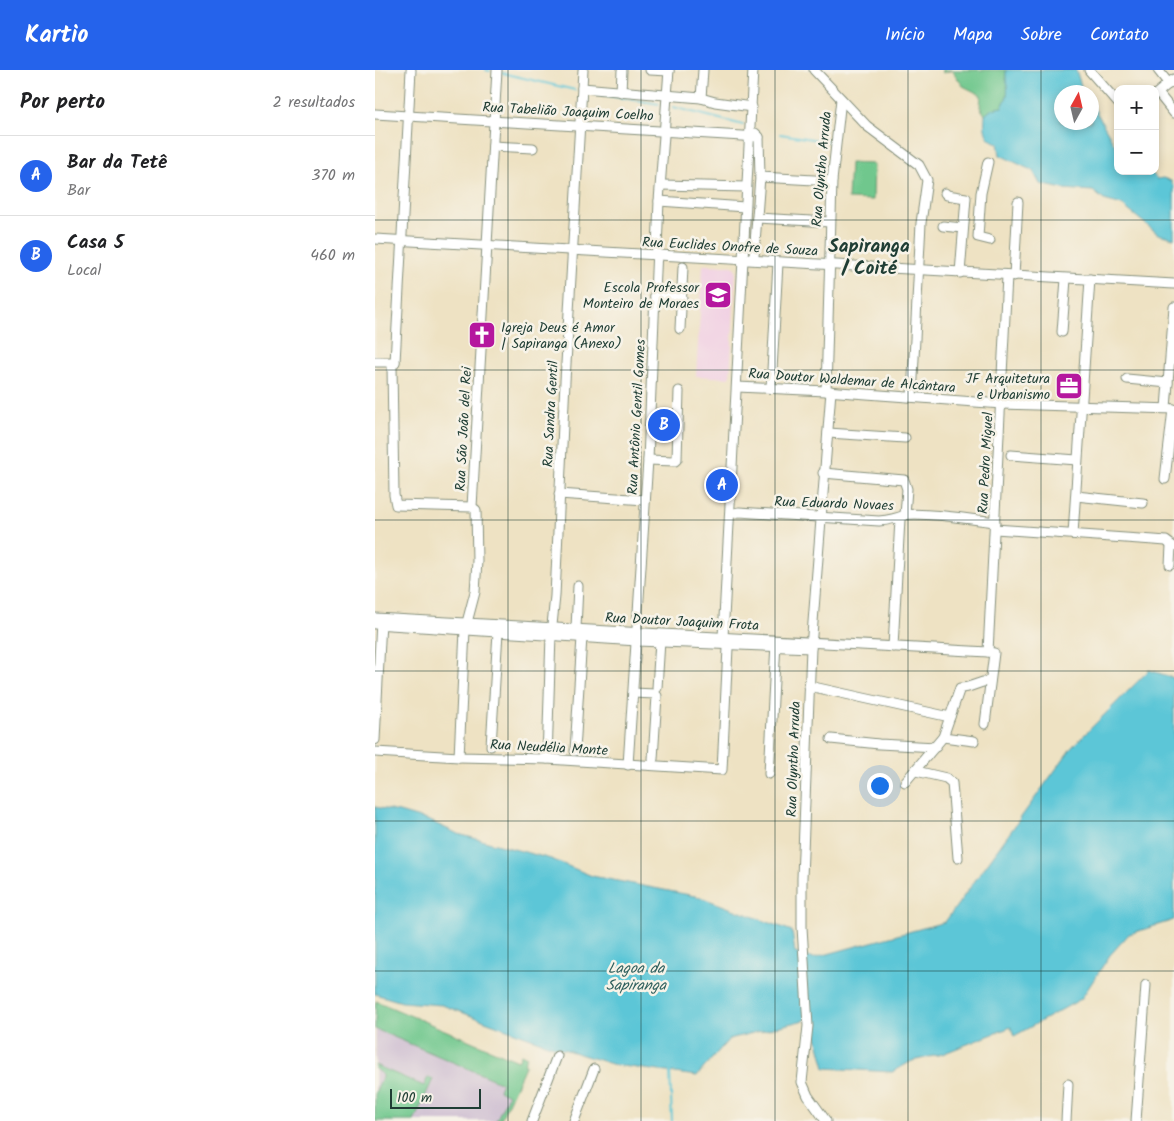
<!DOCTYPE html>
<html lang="pt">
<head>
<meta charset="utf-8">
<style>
	:root { --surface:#fff; --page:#f6f6f6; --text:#202124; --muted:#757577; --line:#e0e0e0; --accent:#2563eb }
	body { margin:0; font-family:Kalam,sans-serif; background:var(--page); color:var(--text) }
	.controls { position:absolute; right:15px; top:15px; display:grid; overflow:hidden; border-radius:10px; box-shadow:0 2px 8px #0003 }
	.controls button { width:45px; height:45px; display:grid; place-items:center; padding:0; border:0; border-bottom:1px solid var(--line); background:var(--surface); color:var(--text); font:25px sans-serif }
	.compass { position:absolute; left:679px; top:15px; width:45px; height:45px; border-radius:50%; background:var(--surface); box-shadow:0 2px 8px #0003; rotate:8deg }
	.scale { position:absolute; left:15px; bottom:12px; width:91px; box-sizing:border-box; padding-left:5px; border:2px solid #1f3d34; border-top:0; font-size:14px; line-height:18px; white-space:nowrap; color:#1f3d34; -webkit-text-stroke:4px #f7f3e8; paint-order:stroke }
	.you { position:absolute; left:504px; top:715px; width:18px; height:18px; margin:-12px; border:4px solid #fff; border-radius:50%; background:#1a73e8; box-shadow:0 0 0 8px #1a73e833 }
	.badge { display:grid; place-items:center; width:32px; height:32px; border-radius:50%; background:var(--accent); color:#fff; font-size:16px; font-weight:700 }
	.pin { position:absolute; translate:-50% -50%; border:2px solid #fff; box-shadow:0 1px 5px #0006 }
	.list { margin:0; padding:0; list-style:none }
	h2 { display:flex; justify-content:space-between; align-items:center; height:65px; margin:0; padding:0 20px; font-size:21px }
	h2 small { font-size:16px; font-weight:400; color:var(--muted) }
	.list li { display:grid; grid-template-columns:32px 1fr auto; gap:15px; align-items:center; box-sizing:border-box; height:80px; padding:0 20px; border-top:1px solid var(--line) }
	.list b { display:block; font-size:19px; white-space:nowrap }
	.list p { margin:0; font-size:16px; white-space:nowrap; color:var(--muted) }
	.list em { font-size:16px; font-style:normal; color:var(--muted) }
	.map { position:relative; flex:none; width:799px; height:1051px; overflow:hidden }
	header { display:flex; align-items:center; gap:30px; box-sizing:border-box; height:70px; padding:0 25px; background:var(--accent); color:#fff }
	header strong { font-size:24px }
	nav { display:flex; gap:28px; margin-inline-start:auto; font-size:18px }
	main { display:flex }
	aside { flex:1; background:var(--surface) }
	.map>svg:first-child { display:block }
	.built { fill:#f1d0e3 }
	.industrial { fill:#cebed1 }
	.green { fill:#70c78d; stroke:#488260 }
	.water { fill:#5cc6d7; stroke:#3e8286 }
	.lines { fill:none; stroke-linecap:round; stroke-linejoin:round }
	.stream { stroke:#5cc6d7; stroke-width:2 }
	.minor-casing { stroke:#86907c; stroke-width:11 }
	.minor { stroke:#fff; stroke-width:9 }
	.grid { fill:none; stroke:#1f3d34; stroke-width:1; stroke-opacity:0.55 }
	.labels { text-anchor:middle; stroke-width:5; stroke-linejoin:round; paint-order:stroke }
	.street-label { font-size:14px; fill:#1f3d34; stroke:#f7f3e8 }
	.poi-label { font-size:14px; fill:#1f3d34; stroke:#f7f3e8; text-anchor:end }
	.water-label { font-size:15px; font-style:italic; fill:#2e5f5d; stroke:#f7f3e8 }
	.district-label { font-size:19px; font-weight:bold; fill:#1f3d34; stroke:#f7f3e8 }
</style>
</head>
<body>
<header>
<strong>Kartio</strong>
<nav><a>Início</a><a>Mapa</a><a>Sobre</a><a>Contato</a></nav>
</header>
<main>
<aside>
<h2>Por perto<small>2 resultados</small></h2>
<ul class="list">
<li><span class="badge">A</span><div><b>Bar da Tetê</b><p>Bar</p></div><em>370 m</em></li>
<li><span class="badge">B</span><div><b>Casa 5</b><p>Local</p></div><em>460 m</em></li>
</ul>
</aside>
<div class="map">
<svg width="799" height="1051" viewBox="0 0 799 1051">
	<rect width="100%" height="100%" fill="#f7f3e8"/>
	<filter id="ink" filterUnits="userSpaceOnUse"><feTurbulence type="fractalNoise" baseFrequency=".02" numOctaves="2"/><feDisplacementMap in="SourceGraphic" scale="10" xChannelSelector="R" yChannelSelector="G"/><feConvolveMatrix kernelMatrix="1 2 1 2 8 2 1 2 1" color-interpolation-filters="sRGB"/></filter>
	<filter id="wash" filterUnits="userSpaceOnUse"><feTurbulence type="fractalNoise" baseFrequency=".0096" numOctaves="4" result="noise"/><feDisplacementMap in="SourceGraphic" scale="20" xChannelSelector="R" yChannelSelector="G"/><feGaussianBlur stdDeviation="1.12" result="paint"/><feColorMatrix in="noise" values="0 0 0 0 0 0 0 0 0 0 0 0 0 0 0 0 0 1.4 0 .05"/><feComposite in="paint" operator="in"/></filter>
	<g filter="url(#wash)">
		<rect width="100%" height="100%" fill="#eee2c3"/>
		<!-- built -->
		<polygon class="built" points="328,195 358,196 361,200 355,308 321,306"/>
		<!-- industrial -->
		<polygon class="industrial" points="1,931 143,991 146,984 152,987 149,993 151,994 125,1051 0,1051"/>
		<!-- green -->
		<g class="green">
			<path d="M 567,0 L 631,0 C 630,17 637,20 627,37 L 617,39 L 610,45 L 605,37 L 606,25 L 588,16 L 577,0 L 568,3 Z"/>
			<polygon points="475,93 499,94 498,130 473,129"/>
			<polygon points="1,931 143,991 146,984 152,987 149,993 151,994 125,1051 121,1051 133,1025 124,1020 127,1013 0,959"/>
			<polygon points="0,995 49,1016 53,1007 58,1009 39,1051 0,1051 0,1023 8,1005 0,999"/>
		</g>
		<!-- water -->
		<g class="water">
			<path d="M 631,0 L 701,0 L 708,22 L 686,22 L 686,52 L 716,52 L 717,34 L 743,81 L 743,101 L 775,101 L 782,109 L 788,108 L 796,111 L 799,118 L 799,168 L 783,164 L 747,135 L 729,130 L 718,121 L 688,119 L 665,114 L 658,101 L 625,85 L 623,73 C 609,69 609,58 610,45 L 617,39 L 627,37 C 637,20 630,17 631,0 Z"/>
			<polygon points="774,600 799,608 799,850 754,864 735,885 706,929 639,966 636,957 567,984 537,991 517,1002 450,998 437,948 354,969 322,1006 240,995 172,974 67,935 27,932 0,924 0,737 24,742 55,751 83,764 176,789 217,806 325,827 417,861 420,883 438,888 570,852 697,677"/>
		</g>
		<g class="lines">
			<!-- stream -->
			<g class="stream">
				<polyline points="111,0 115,1"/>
				<polyline points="127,3 200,20"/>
				<polyline points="222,24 284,34"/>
				<polyline points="298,37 368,55"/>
				<polyline points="405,64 457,72"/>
				<polyline points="295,1001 297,1051"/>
			</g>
		</g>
	</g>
	<g filter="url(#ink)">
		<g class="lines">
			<!-- minor casing -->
			<g class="minor-casing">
				<g id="minor">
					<polyline points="36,0 20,292 17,296 19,425 21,435 97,437"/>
					<polyline points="275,0 294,1"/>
					<polyline points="439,0 492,56 544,95 552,110 546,153 537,327"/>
					<polyline points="714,0 743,33"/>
					<polyline points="783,0 794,14"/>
					<polyline points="207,18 326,28 340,32 377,37"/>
					<polyline points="246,22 247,0"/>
					<polyline points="783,23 799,43"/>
					<polyline points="780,25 799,9"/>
					<polyline points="326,28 328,0"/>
					<polyline points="0,44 384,67"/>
					<polyline points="118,76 158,78"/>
					<polyline points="613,92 606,123 603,167 615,170"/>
					<polyline points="385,107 457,111"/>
					<polyline points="286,115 371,117"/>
					<polyline points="570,123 572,125 591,128 585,203"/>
					<polyline points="284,131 370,137"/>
					<polyline points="382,148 455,152"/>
					<polyline points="568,156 588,158"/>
					<polyline points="0,169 799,214"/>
					<polyline points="371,190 379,186 385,107 384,67 380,63"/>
					<polyline points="639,206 643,132"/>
					<polyline points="280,226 307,228"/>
					<polyline points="305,259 308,197"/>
					<polyline points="687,262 691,209"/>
					<polyline points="0,292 20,292"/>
					<polyline points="752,309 793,313"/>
					<polyline points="362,317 451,321 627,334 799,339"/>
					<polyline points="396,318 403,193"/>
					<polyline points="451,321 457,111 466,29"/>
					<polyline points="791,338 799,237"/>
					<polyline points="453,363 530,368"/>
					<polyline points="636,385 702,390"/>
					<polyline points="273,390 300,391 302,389 304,321"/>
					<polyline points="448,403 529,410 532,419 530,445"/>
					<polyline points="790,409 798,339"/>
					<polyline points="184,424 270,430"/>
					<polyline points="701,426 768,433"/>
					<path d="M 355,444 L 364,442 L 504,451 C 515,450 520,449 530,445 C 543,441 603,450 620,452"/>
					<polyline points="620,459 779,470 791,471 799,477"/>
					<polyline points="698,464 715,209"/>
					<polyline points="795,495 796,476"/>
					<polyline points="0,548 613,582 619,583 610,654"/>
					<polyline points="0,554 262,571 436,578"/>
					<polyline points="201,558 203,516"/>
					<polyline points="518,577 525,449"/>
					<polyline points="613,582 632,206"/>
					<polyline points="434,616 575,647"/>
					<polyline points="282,618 285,571"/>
					<polyline points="258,623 280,624 282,626 278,689"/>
					<polyline points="568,667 599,671"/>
					<polyline points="456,669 504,674 561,677"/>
					<polyline points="0,670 6,551"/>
					<polyline points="116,676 123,562"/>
					<polyline points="200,681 207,567"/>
					<polyline points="0,682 84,687 172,689 347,700 353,578 348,567 378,0"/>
					<polyline points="84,687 90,560 100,522 102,491 101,440 97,437 122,0"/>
					<polyline points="172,689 176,565 180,526 190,311 208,0"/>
					<polyline points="253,695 273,390 284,131 294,0"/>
					<polyline points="541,701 571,708 577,713 583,788"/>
					<polyline points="394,704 401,573"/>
					<path d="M 530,712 L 568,667 L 585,618 C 598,618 600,612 615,611"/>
					<polyline points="157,1051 182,986"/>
					<polyline points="199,1051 219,999"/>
					<polyline points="451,1051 433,1026 427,1012 433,956 427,857 427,808 436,578 456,321"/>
					<polyline points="691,1051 693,1014"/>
					<polyline points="761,1051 771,915"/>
				</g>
			</g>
			<!-- minor -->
			<use href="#minor" class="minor"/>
		</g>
	</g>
	<!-- grid -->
	<path class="grid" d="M 133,0 L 133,1051M 266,0 L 266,1051M 400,0 L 400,1051M 533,0 L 533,1051M 666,0 L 666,1051M 0,150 L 799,150M 0,300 L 799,300M 0,450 L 799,450M 0,601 L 799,601M 0,751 L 799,751M 0,901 L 799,901"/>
	<!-- icons -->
	<defs>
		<g id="school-square" transform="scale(1.4375)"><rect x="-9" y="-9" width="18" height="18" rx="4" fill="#b5179e" stroke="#f7f3e8"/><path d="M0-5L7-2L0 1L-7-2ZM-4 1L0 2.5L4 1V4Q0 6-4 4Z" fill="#fff"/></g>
		<g id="church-square" transform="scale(1.4375)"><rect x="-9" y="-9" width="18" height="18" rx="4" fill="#b5179e" stroke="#f7f3e8"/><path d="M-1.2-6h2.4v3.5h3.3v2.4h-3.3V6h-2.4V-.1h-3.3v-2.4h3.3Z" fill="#fff"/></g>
		<g id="office-square" transform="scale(1.4375)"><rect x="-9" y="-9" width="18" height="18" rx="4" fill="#b5179e" stroke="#f7f3e8"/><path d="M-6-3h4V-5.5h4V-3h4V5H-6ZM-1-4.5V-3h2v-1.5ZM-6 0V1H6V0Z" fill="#fff"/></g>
	</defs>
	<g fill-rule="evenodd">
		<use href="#school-square" x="343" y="225"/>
		<use href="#church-square" x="107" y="265"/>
		<use href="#office-square" x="694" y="316"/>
	</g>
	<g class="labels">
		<!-- street labels -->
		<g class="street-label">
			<text transform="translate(193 41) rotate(3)" y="5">Rua Tabelião Joaquim Coelho</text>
			<text transform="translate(446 99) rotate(-85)" y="5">Rua Olyntho Arruda</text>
			<text transform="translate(355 176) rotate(3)" y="5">Rua Euclides Onofre de Souza</text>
			<text transform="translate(477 310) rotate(4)" y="5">Rua Doutor Waldemar de Alcântara</text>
			<text transform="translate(175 344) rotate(-87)" y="5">Rua Sandra Gentil</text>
			<text transform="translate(261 347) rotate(-87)" y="5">Rua Antônio Gentil Gomes</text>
			<text transform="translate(88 359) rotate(-87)" y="5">Rua São João del Rei</text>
			<text transform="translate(610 393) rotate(-87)" y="5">Rua Pedro Miguel</text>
			<text transform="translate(459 433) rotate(2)" y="5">Rua Eduardo Novaes</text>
			<text transform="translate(307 551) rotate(3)" y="5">Rua Doutor Joaquim Frota</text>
			<text transform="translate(174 677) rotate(3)" y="5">Rua Neudélia Monte</text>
			<text transform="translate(418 689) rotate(-88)" y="5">Rua Olyntho Arruda</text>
		</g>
		<!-- poi labels -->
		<g class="poi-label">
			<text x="324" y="222">Escola Professor<tspan x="324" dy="16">Monteiro de Moraes</tspan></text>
			<text x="126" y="262" text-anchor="start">Igreja Deus é Amor<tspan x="126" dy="16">| Sapiranga (Anexo)</tspan></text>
			<text x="675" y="313">JF Arquitetura<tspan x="675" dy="16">e Urbanismo</tspan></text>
		</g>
		<!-- water labels -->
		<g class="water-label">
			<text x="261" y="903">Lagoa da<tspan x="261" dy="17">Sapiranga</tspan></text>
		</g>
		<!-- district labels -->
		<g class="district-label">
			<text x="494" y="182">Sapiranga<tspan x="494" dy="22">/ Coité</tspan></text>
		</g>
	</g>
</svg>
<div class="controls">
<button>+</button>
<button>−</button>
</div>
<svg class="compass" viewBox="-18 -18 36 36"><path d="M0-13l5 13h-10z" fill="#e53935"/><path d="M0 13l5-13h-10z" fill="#757577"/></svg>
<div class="scale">100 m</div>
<div class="you"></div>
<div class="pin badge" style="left:347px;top:415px">A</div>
<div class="pin badge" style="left:289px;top:355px">B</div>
</div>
</main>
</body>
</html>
